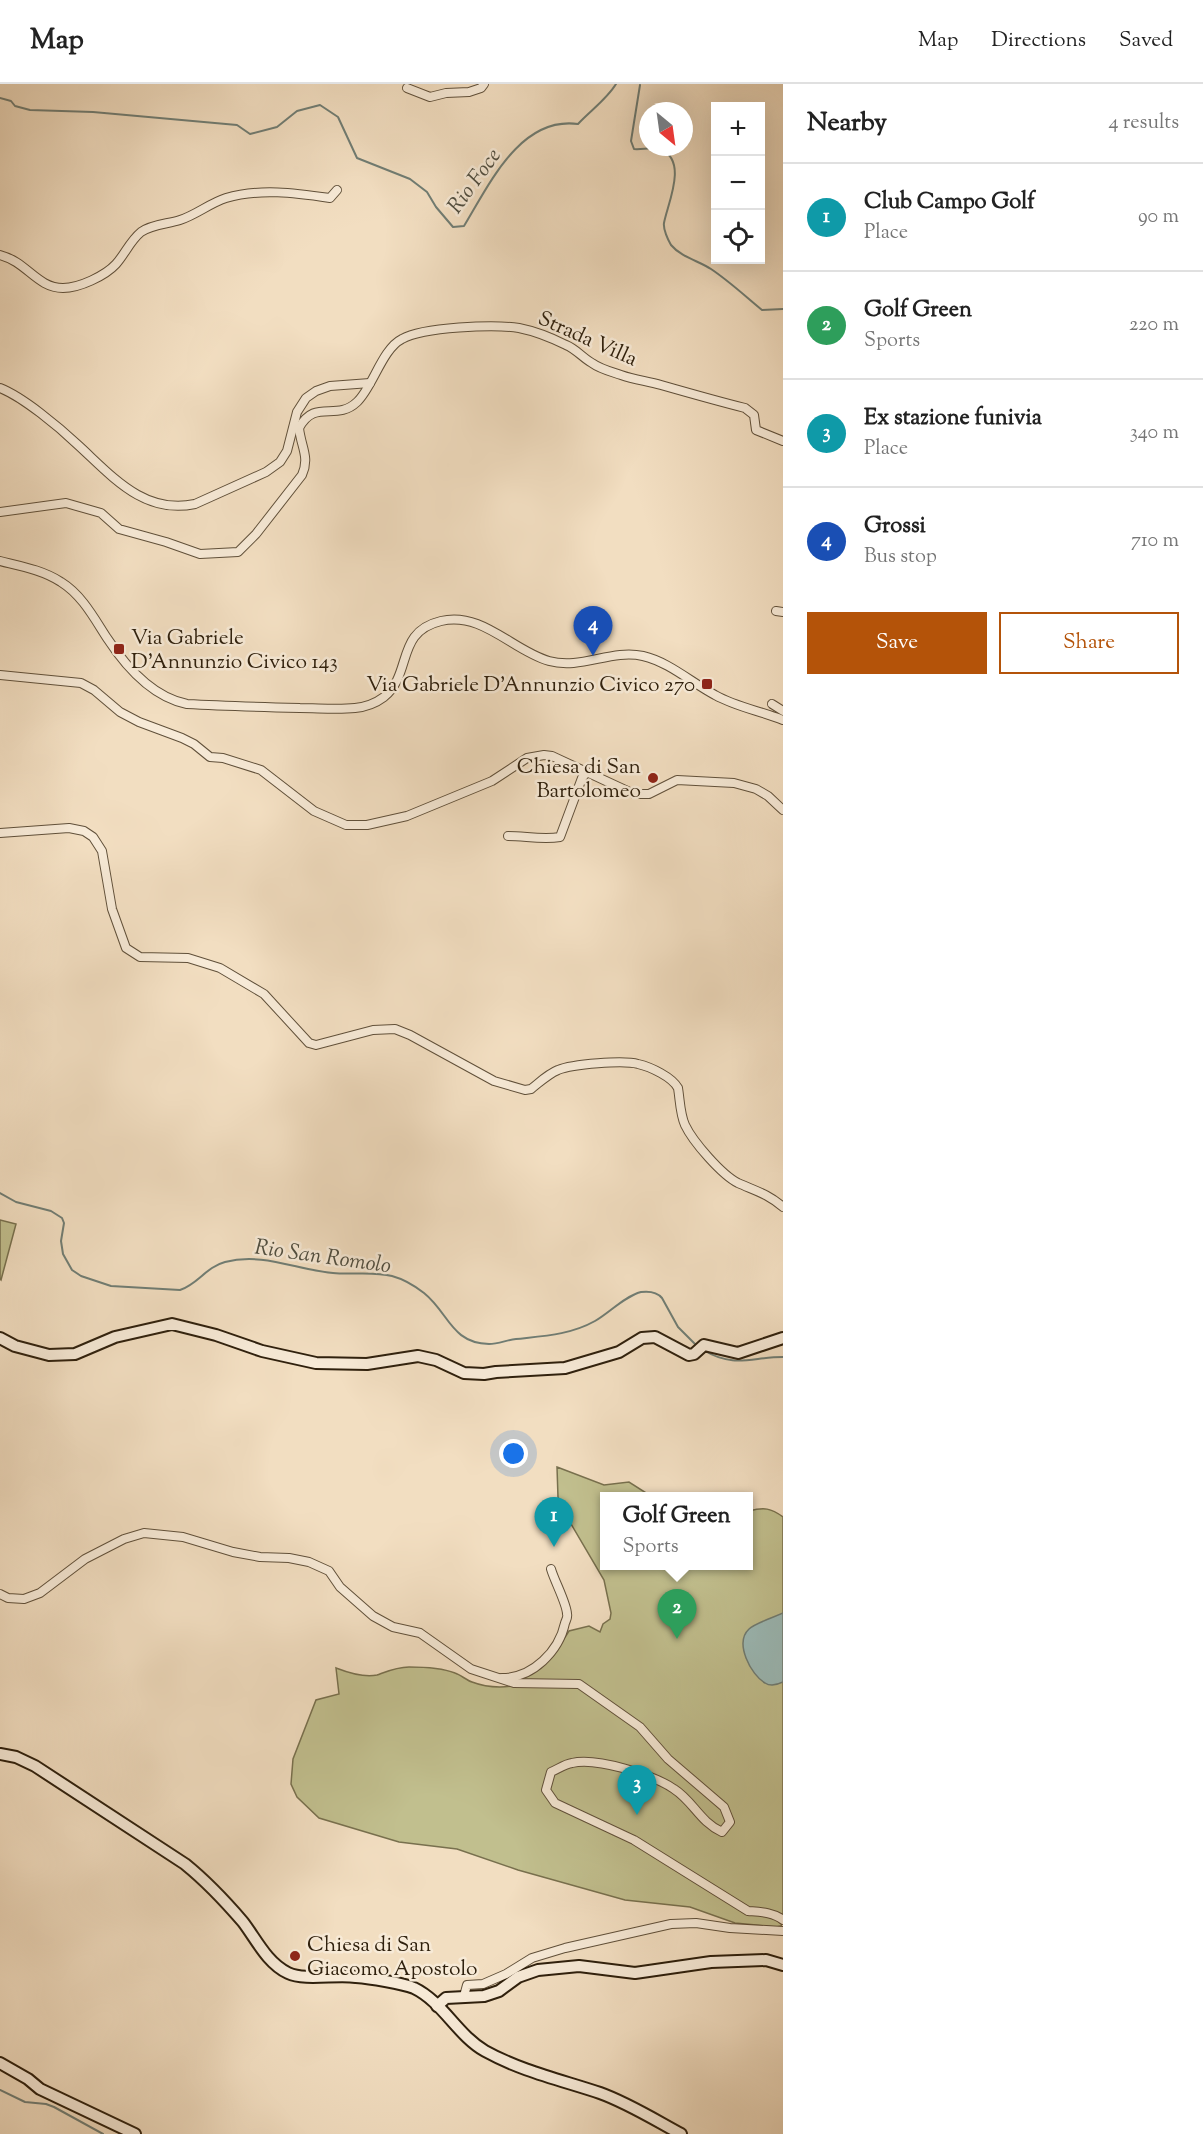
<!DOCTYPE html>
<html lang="en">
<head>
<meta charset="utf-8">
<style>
	:root { --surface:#fff; --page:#f2f2f2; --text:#222; --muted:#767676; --line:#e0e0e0; --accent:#b45309 }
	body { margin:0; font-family:"Sorts Mill Goudy",serif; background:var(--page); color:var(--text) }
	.controls { position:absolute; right:18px; top:18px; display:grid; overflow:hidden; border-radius:0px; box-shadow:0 6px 24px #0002 }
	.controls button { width:54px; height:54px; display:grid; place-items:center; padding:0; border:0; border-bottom:2px solid var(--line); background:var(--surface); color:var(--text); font:30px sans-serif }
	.compass { position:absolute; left:639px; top:18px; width:54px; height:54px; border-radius:50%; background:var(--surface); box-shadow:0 6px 24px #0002; rotate:151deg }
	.you { position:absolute; left:514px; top:1370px; width:21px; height:21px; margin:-15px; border:4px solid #fff; border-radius:50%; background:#1a73e8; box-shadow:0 0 0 9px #1a73e833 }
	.badge { display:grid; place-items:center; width:39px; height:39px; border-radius:50%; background:var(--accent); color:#fff; font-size:20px; font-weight:700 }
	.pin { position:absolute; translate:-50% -50px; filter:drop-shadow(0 2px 3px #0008) }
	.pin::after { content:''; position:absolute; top:32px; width:21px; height:18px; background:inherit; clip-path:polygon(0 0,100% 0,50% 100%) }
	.popup { position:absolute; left:600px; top:1408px; width:153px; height:78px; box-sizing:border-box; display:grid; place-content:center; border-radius:0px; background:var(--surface); filter:drop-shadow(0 2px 4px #0005); font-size:20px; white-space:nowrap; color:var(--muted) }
	.popup b { font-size:22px; color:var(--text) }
	.popup::after { content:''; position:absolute; left:50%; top:100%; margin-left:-12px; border:12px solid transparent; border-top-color:var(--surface) }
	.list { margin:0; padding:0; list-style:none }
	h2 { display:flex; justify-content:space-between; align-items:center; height:78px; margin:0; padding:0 24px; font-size:26px }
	h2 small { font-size:20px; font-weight:400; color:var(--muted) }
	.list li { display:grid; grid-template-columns:39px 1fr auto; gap:18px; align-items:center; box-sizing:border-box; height:108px; padding:0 24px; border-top:2px solid var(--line) }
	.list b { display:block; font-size:22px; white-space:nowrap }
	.list p { margin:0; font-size:20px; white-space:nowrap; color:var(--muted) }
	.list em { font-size:20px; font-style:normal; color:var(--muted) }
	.actions { display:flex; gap:12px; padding:18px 24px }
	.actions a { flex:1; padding:14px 0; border:2px solid var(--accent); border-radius:0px; text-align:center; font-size:21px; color:var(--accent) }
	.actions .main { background:var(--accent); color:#fff }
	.icon { flex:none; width:33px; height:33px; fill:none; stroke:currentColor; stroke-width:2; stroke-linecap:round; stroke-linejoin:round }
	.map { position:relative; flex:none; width:783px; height:2050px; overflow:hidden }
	header { display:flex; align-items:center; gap:36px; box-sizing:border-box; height:84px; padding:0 30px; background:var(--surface); border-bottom:2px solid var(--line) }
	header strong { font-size:28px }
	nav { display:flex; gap:33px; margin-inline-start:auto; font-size:21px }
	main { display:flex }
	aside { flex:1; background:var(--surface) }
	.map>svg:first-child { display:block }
	.green { fill:#c1bf8e; stroke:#78704e; stroke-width:1.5 }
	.water { fill:#9cbbb8; stroke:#707d74; stroke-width:1.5 }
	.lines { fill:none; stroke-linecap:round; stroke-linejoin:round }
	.stream { stroke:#707d74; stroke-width:2 }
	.street-casing { stroke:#60503a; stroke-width:10 }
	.secondary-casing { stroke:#2f200d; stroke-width:14 }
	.street { stroke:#f7ead7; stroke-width:8 }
	.secondary { stroke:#f7ead7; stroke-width:10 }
	.poi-dot { fill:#8f2418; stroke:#f7ead7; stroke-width:2 }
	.labels { text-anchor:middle; stroke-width:5; stroke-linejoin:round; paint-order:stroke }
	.street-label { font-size:21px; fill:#2f200d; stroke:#f7ead7 }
	.poi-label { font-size:21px; fill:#2f200d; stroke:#f7ead7; text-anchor:start }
	.water-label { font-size:22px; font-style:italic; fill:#504e40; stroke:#f7ead7 }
</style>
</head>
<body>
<header>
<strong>Map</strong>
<nav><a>Map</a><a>Directions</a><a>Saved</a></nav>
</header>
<main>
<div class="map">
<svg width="783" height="2050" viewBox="0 0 783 2050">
	<rect width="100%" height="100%" fill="#f2dec1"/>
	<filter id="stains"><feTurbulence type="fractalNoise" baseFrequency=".00333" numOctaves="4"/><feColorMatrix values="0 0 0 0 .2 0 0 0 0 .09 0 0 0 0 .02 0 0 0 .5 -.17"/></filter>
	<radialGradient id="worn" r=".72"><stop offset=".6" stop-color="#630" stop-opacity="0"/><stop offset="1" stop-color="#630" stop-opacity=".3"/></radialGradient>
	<!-- green -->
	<g class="green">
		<polygon points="0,1136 16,1140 1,1196 0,1195"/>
		<path d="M 557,1383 L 604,1401 L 629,1398 L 651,1412 L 605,1412 L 605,1482 L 749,1482 L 749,1427 C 764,1423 771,1424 783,1433 L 783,1831 L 779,1835 L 782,1839 L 781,1842 L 776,1843 L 735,1839 L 690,1823 L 625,1816 L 518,1786 L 457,1765 L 399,1758 L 319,1734 L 297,1713 L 291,1700 L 293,1675 L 316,1616 L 339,1610 L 336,1584 C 349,1589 364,1594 377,1591 C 388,1587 397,1583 409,1583 C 423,1583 442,1584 455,1589 C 461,1591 466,1596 472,1598 C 485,1603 498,1604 513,1602 L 517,1593 L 545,1579 L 553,1572 L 569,1547 L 589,1542 L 600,1548 L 603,1540 L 610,1535 L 611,1529 L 604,1496 L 571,1440 L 558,1413 Z"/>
	</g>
	<!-- water -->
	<path class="water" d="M 783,1529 L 783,1598 C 777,1601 771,1603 765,1599 C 751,1591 734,1559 749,1545 C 755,1539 775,1533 783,1529 Z"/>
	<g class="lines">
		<!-- stream -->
		<g class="stream">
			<path d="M 640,1 L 631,57 L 634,65 C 643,66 653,62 662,66 C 688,78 667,121 664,139 C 663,145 668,156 671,161 C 681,173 699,177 711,185 C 729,197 745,212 762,226 L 783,225"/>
			<path d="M 0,14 L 11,17 L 15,22 L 30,26 L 93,28 L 237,41 L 250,50 L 277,43 L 297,27 L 320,21 L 338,33 L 357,74 L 410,95 L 427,108 L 436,123 L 453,143 L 464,142 C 489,101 520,32 578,40 C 590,27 607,15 616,0"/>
			<path d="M 0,1109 L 16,1118 L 51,1127 L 62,1134 L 64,1139 L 61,1157 L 63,1170 L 72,1186 L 81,1192 L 111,1202 L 180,1206 C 198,1200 206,1183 225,1178 C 263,1168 297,1186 333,1189 C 352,1191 373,1187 392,1192 C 403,1195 415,1202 424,1209 C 449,1229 451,1259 489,1260 C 498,1260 507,1256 516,1255 C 543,1252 570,1251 595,1237 C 609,1229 625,1212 641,1208 C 649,1207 657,1208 662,1214 L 678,1243 L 697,1262"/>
			<path d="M 705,1267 C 734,1284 752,1273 783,1273"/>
			<polyline points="0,2006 25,2018 46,2020 54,2023 103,2050"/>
		</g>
		<!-- street casing -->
		<g class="street-casing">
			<g id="street">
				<polyline points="407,4 430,13 446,9 469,8 481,4 484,0"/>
				<path d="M 0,171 C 27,178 37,204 63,204 C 79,204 105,192 116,180 C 125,170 130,157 141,148 C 152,140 168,140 180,136 C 196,131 210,119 226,114 C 260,104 295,109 330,114 L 337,106"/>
				<path d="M 0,304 C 23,313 59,343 78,361 C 112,392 144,431 195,420 L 266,388 L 280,378 L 287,367 L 297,328 L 306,314 L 316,307 L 330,302 L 370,299"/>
				<path d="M 0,428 L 66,419 L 101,429 L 119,445 L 166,458 L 200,470 L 238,468 L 256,450 L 302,391 C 310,373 301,363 299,344 C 315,314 336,338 357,318 C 373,303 382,265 402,255 C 423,243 494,240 519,244 C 534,247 552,254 566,261 C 576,265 583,274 592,279 C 600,285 612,288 621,291 C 635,296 648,297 661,301 C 689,309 717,317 745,324 L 754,331 L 756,346 L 783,357"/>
				<path d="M 0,477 C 20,482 43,486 61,498 C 82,511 94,534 107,554 C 126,583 152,613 187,620 C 224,622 262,623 300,624 C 318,624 337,626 355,624 C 365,623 376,619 384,613 C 413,589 395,548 441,537 C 482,527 513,567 549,577 C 581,586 611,565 643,572 C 669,578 692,599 715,611 C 736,623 761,627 783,636"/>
				<polyline points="776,527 783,528"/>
				<polyline points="0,591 81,599 94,606 120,628 139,638 182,654 194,660 210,673 223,674 261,686 314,727 346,741 367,741 407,732 492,697 527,674 544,671 552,672 634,710 649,710 677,696 734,699 756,705 768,712 783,726"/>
				<polyline points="772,620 783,627"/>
				<path d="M 0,749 L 69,744 L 84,747 L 93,753 L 102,767 L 112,825 L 126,864 L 140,873 L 188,874 L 220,884 L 264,910 L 309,959 L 316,961 L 373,946 L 395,945 L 410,951 L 494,997 L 525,1006 L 531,1005 C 540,998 548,990 558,986 C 572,980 624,976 638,980 C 651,983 672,993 678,1004 C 680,1016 680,1030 685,1041 C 693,1058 722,1091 738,1099 C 756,1107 768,1110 783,1123"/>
				<path d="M 508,752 C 525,752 543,756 560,753 L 582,694 L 587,688"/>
				<path d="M 0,1510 L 8,1514 L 24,1515 L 40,1509 L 85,1475 L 124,1455 L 144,1449 L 183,1453 L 233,1468 L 260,1473 L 289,1474 L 309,1478 L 329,1487 L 340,1503 L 373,1532 L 393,1543 L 420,1549 L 471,1585 L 514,1599 L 579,1600 L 640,1643 L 668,1675 L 724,1723 L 730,1738 L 722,1748 C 700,1738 693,1717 674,1705 C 654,1691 596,1673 572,1679 C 565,1680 558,1685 551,1688 L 546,1706 L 555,1719 L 634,1756 L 748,1827 C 760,1828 773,1828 783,1836"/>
				<path d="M 502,1594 C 533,1594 559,1567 565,1539 C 566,1536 568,1533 567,1530 C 567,1520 554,1496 551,1485"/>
				<polyline points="464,1912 467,1901 483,1900 506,1890 532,1874 565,1864 671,1840 696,1839 730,1844 783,1847"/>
			</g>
		</g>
		<!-- secondary casing -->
		<g class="secondary-casing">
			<g id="secondary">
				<polyline points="0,1254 15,1262 49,1271 75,1270 115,1253 172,1240 216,1251 262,1267 316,1279 367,1280 418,1272 436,1276 464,1289 484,1290 496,1288 565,1284 619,1268 642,1254 655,1253 689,1271 694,1270 704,1261 738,1269 783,1254"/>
				<path d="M 0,1670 L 16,1673 L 35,1682 L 185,1780 C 206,1797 225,1817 243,1838 C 256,1855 267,1879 288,1889 C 305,1897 336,1890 356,1893 C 369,1894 402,1899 414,1904 C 443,1918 457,1951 485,1967 C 521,1987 561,1996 600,2009 C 628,2019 655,2036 681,2050"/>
				<polyline points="437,1922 446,1914 484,1912 499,1907 518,1893 538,1886 579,1882 635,1889 711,1878 766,1876 783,1881"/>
				<polyline points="0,1979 28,1995 40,2005 135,2050"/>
			</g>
		</g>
		<!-- street -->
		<use href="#street" class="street"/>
		<!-- secondary -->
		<use href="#secondary" class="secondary"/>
	</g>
	<!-- markers -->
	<g class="poi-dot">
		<rect x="113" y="559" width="12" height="12" rx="3"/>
		<rect x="701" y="594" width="12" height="12" rx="3"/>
		<circle cx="653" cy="694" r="6"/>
		<circle cx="295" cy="1872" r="6"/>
	</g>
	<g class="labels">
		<!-- street labels -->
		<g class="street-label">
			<text transform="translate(588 254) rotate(24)" y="7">Strada Villa</text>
		</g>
		<!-- poi labels -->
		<g class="poi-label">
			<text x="131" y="560">Via Gabriele<tspan x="131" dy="24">D'Annunzio Civico 143</tspan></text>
			<text x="695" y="607" text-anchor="end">Via Gabriele D'Annunzio Civico 270</text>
			<text x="641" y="689" text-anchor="end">Chiesa di San<tspan x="641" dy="24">Bartolomeo</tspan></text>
			<text x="307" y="1867">Chiesa di San<tspan x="307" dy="24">Giacomo Apostolo</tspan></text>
		</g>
		<!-- water labels -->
		<g class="water-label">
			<text transform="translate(473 96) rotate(-54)" y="8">Rio Foce</text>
			<text transform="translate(323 1171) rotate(8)" y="8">Rio San Romolo</text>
		</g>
	</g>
	<rect width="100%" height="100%" filter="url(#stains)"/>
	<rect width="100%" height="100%" fill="url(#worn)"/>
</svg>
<div class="controls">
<button>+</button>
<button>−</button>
<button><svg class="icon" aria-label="locate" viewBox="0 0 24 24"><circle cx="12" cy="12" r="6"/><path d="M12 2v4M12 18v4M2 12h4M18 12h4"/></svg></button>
</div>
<svg class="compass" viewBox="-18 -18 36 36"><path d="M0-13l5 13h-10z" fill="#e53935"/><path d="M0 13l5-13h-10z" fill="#767676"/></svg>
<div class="you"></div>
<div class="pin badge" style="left:554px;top:1463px;background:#0f9aa8">1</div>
<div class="pin badge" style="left:677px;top:1555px;background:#2e9e5b">2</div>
<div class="popup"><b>Golf Green</b>Sports</div>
<div class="pin badge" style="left:637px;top:1731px;background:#0f9aa8">3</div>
<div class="pin badge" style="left:593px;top:572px;background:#1a4fb4">4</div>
</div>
<aside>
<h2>Nearby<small>4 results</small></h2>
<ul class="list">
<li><span class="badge" style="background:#0f9aa8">1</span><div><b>Club Campo Golf</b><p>Place</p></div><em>90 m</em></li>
<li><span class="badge" style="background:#2e9e5b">2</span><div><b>Golf Green</b><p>Sports</p></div><em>220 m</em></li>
<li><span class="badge" style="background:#0f9aa8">3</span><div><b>Ex stazione funivia</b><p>Place</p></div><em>340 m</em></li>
<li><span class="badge" style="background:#1a4fb4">4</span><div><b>Grossi</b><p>Bus stop</p></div><em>710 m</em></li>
</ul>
<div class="actions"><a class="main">Save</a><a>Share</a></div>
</aside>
</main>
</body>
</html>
